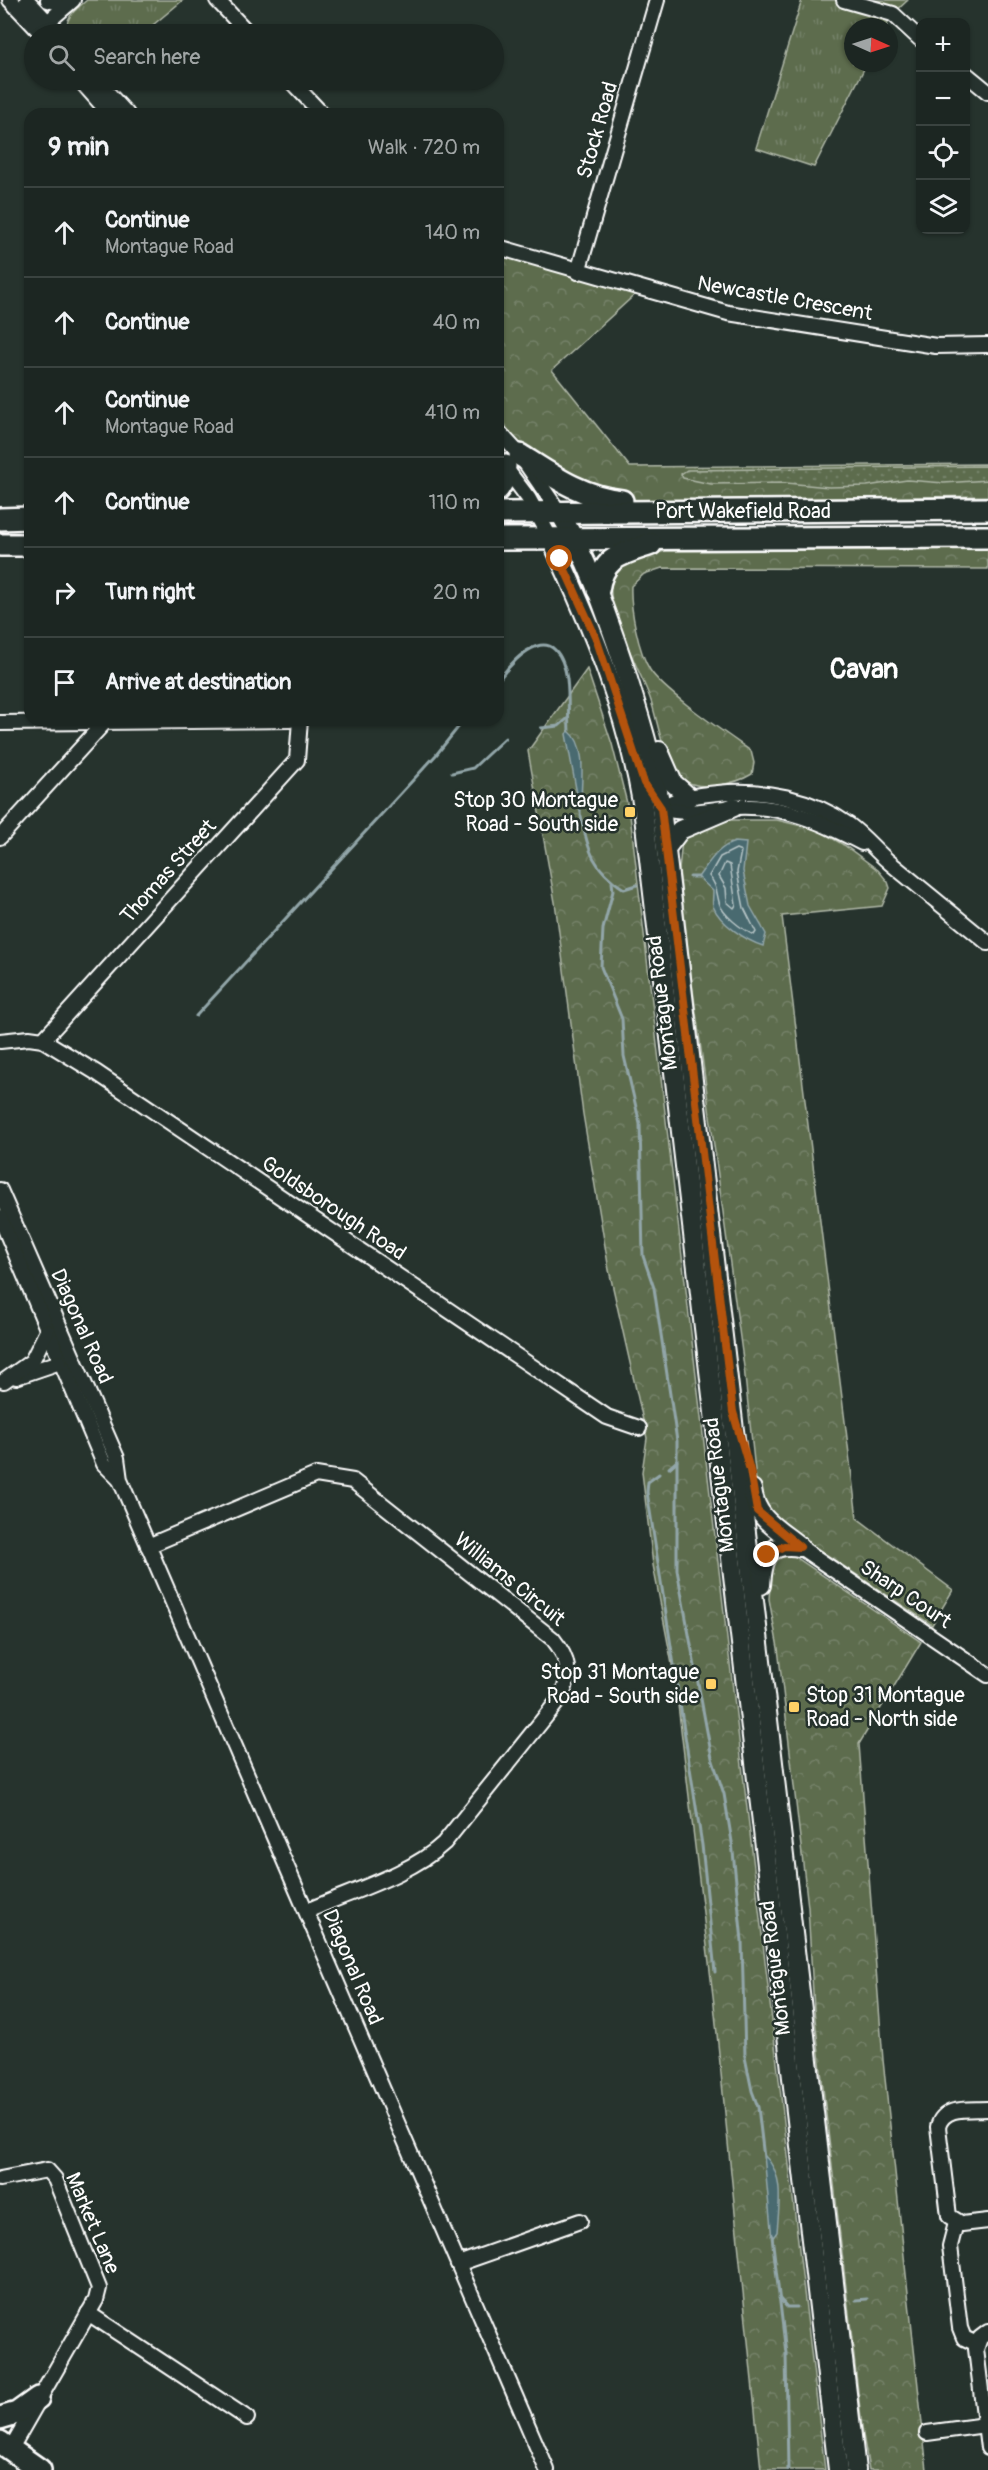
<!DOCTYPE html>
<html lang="en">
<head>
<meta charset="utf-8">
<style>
	:root { --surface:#1c2622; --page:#29322f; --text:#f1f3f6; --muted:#a0a5a5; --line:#3a4340 }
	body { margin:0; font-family:Pangolin,sans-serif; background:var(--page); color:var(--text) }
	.controls { position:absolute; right:18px; top:18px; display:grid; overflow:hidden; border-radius:12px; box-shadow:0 2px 4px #0004 }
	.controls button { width:54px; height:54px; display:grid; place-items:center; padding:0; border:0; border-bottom:2px solid var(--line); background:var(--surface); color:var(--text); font:30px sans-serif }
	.compass { position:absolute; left:844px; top:18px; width:54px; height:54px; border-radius:50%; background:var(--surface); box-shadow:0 2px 4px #0004; rotate:93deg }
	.stop { position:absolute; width:18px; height:18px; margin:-14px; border:4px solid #b45309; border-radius:50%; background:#fff }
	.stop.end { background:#b45309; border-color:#fff; box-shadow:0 2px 6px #0008 }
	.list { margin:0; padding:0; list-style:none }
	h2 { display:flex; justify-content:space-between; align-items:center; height:78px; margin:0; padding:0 24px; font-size:26px }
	h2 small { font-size:20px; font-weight:400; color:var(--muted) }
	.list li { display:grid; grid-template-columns:39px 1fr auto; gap:18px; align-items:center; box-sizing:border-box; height:90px; padding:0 24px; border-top:2px solid var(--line) }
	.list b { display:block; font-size:22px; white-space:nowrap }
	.list p { margin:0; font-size:20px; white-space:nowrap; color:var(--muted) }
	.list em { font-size:20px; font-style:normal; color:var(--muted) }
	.icon { flex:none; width:33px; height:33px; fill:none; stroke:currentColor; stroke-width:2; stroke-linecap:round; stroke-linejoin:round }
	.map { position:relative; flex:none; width:988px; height:2470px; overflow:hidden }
	.search { position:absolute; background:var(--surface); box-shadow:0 2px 4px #0004; left:24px; top:24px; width:480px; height:66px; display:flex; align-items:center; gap:15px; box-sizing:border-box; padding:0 21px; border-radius:33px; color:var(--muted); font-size:22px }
	.panel { position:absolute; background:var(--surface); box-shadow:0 2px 4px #0004; left:24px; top:108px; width:480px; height:618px; border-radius:18px }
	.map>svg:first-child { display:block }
	.grass { fill:url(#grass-tufts); stroke:#aeb6a6; stroke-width:1.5 }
	.park { fill:url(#park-crowns); stroke:#aeb6a6; stroke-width:1.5 }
	.garden { fill:url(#garden-dots); stroke:#aeb6a6; stroke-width:1.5 }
	.water { fill:#496b70; stroke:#92a6a9; stroke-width:1.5 }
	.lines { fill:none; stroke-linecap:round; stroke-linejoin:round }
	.shore { stroke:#b6c4c6; stroke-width:1.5 }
	.stream { stroke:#92a6a9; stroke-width:3 }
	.minor-casing { stroke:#fff; stroke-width:18 }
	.major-casing { stroke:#fff; stroke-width:22 }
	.highway-casing { stroke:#fff; stroke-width:26 }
	.minor { stroke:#26332d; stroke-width:14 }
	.major { stroke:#26332d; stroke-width:18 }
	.highway { stroke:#26332d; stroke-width:21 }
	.route { stroke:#b45309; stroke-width:8 }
	.poi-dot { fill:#ffd166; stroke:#26332d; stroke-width:2 }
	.labels { text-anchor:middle; stroke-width:5; stroke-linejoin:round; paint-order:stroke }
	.street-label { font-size:21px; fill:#fff; stroke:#26332d }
	.poi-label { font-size:21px; fill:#fff; stroke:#26332d; text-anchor:end }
	.district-label { font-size:27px; font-weight:bold; fill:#fff; stroke:#26332d }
</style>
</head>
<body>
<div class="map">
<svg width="988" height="2470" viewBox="0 0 988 2470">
	<defs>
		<pattern id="grass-tufts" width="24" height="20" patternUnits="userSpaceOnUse" patternTransform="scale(1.5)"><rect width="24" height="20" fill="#5d6c4e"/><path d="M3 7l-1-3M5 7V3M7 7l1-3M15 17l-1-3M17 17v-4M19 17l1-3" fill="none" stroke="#758269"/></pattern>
		<pattern id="park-crowns" width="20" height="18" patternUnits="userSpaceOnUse" patternTransform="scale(1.5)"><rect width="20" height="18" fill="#5d6c4e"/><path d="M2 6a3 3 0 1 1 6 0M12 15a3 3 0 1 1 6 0" fill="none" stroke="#758269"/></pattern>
		<pattern id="garden-dots" width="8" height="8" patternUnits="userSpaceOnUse" patternTransform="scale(1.5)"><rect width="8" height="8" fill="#5d6c4e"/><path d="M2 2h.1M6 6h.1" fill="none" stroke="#758269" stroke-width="1.8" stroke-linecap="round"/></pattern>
	</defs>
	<rect width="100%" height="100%" fill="#26332d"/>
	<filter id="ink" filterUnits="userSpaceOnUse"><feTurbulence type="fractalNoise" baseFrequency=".0167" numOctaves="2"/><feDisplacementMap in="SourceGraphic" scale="12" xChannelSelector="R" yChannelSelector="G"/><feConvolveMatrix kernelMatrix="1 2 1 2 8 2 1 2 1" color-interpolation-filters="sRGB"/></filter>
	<g filter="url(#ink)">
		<!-- grass -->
		<g class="grass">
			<path d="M 87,0 L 183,0 L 142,34 L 68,34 C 63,18 75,10 87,0 Z"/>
			<polygon points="802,0 908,0 893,14 886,27 853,27 853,63 867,63 814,167 756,148"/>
		</g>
		<!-- park -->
		<g class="park">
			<polygon points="498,247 641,289 552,370 630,467 988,464 988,496 619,501 596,497 498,431"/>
			<path d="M 988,549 L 988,569 L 662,568 L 644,574 L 631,586 C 630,608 638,651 650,670 C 664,692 727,734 751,751 L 754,763 L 752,774 C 736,784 697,793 682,778 C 661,758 659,723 650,698 C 641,673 607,610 611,585 C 616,561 647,555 666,551 Z"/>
			<polygon points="587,669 612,744 630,815 825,2470 761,2470 714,2004 675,1680 653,1565 642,1472 647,1438 609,1270 583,1114 555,902 528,751"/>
			<polygon points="724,820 777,820 818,830 844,845 878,870 888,882 890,888 882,906 782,916 857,1518 953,1590 932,1625 767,1515 758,1499 744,1367 692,983 679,870 682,840 695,829"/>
			<polygon points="786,1554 794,1556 921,1642 859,1744 883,2060 927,2470 869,2470 863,2435 814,2010 808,1907 778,1648 769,1599 772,1562"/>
		</g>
		<!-- garden -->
		<polygon class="garden" points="988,466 988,480 944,483 907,480 867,486 829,487 786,483 711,484 683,478 681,474 687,470"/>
		<!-- water -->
		<g class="water">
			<path d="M 569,731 C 590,747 579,792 581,816 L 566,734 Z"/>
			<path d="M 735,842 L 746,843 L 743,871 L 750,906 L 766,934 L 763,946 C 747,941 720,924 713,906 C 712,903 713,896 713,891 L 698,877 C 709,863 717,847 735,842 Z"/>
			<path d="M 764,2155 C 785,2175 779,2205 777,2232 L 772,2239 Z"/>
		</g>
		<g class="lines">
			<!-- shore -->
			<g class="shore">
				<path d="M 736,849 L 741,851 L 737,872 L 744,908 L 756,932 L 754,935 C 743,930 722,915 719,902 C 716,891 717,885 709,876 L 720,857 Z"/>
				<polygon points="725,863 730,865 736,905 734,908 727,902 726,888 719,876"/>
			</g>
			<!-- stream -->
			<g class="stream">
				<path d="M 498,681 C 519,651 557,619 567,679 C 569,696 568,714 569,731"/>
				<polyline points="541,728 559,726 568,718"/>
				<polyline points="452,773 473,768 505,738"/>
				<path d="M 581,816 C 588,851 593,869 624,889 L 637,885"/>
				<polyline points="690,877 698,877"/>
				<polyline points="612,882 613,891 603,929 601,967 622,1019 624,1056 640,1124 643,1256 654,1288 677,1441 677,1570 712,1758 724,1794 732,1842 742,1941 745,2057 752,2091 758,2107 764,2158"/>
				<polyline points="196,1016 436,755 464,720"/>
				<polyline points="669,1468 677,1461"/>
				<polyline points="659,1474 648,1482 647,1492 702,1845 715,1972"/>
				<polyline points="772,2236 786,2353 788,2470"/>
				<polyline points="779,2298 787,2307 797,2307"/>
				<polyline points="856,2300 867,2299"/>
			</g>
			<!-- minor casing -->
			<g class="minor-casing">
				<g id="minor">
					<polyline points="10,0 42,34"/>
					<polyline points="27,0 59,34"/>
					<polyline points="48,0 67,5"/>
					<polyline points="217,0 249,34"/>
					<polyline points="844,0 893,14 920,39"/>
					<polyline points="42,27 73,0"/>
					<polyline points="966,74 988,92"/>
					<polyline points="80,80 110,114"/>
					<polyline points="96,80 127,114"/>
					<polyline points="290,80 322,114"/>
					<polyline points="498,247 728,313 936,346 988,345"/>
					<polyline points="578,272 657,0"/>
					<polyline points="498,431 520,455 559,512"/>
					<polyline points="498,458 529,499 551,539"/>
					<polyline points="0,723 290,720"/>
					<path d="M 661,808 C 678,797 697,795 718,793 C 762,788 812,799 849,825 C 863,835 875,850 889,862 C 922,889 955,916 988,943"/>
					<path d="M 661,808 C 687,816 707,809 734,807 C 781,804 822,822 862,843"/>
					<polyline points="0,837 104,723"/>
					<polyline points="43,1040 297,760 300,720"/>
					<polyline points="0,1041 29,1038 43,1040 97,1073 607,1417 639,1428"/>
					<polyline points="0,1190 117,1458 120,1480 547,2470"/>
					<polyline points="0,1217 104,1464 120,1480"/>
					<polyline points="16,1377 60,1362"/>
					<polyline points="4,1381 32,1361 47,1331"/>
					<path d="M 148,1546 L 316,1475 L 353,1481 L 553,1639 C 569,1659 571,1673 562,1696 L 444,1843 C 410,1875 349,1892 307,1911"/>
					<polyline points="800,1547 988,1675"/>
					<path d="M 988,2109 C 970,2110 943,2105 938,2127 L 949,2216 L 962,2224 L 988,2221"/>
					<polyline points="0,2179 47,2170 55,2179 99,2288 96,2300 10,2450"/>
					<polyline points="956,2223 950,2246 960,2328 964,2338 977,2344"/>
					<polyline points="458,2264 580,2221"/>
					<polyline points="88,2313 247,2418"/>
					<polyline points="988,2332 980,2338 976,2349 988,2448"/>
					<polyline points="927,2433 985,2425"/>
				</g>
			</g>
			<!-- major casing -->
			<g class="major-casing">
				<g id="major">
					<path d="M 559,512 C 588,559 605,610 623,663 C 638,711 653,758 661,808 L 856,2470"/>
					<path d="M 551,539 C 592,627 627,711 643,808 L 838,2470"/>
					<polyline points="659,751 673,783 689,797"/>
					<polyline points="667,847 680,830 734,807"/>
					<path d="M 752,1489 C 756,1520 777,1528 800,1547"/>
					<path d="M 761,1585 C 763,1557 768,1542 800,1547"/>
				</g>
			</g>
			<!-- highway casing -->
			<g class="highway-casing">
				<g id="highway">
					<path d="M 520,455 C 553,476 582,497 622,501"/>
					<polyline points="498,489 503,481 505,466"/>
					<polyline points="498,513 988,509"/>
					<polyline points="0,519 30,518"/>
					<polyline points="498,539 988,537"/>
					<polyline points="0,545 30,545"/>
					<path d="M 598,590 C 603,556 622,554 651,544"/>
					<polyline points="0,2418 17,2413 38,2398"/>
					<polyline points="0,2442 40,2470"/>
				</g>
			</g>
			<!-- minor -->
			<use href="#minor" class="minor"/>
			<!-- major -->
			<use href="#major" class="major"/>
			<!-- highway -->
			<use href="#highway" class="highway"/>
		</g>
	</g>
	<g class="lines" filter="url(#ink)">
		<!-- route -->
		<polyline class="route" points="560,559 596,638 644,783 661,808 733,1412 750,1470 757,1511 800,1547 784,1546 767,1555"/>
	</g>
	<!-- markers -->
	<g class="poi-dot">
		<rect x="624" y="806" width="12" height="12" rx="3"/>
		<rect x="705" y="1678" width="12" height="12" rx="3"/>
		<rect x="788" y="1701" width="12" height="12" rx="3"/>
	</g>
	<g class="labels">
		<!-- street labels -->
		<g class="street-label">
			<text transform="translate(597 130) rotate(-74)" y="7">Stock Road</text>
			<text transform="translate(785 298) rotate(10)" y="7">Newcastle Crescent</text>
			<text x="743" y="518">Port Wakefield Road</text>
			<text transform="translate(168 871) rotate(-48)" y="7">Thomas Street</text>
			<text transform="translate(662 1003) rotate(-97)" y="7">Montague Road</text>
			<text transform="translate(334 1208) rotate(34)" y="7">Goldsborough Road</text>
			<text transform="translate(82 1326) rotate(66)" y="7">Diagonal Road</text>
			<text transform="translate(719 1485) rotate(-97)" y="7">Montague Road</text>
			<text transform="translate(510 1579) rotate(39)" y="7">Williams Circuit</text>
			<text transform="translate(906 1594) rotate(34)" y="7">Sharp Court</text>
			<text transform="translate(353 1967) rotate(67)" y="7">Diagonal Road</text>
			<text transform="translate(775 1968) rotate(-97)" y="7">Montague Road</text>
			<text transform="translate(93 2223) rotate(67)" y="7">Market Lane</text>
		</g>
		<!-- poi labels -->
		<g class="poi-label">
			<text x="618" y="807">Stop 30 Montague<tspan x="618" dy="24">Road - South side</tspan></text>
			<text x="699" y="1679">Stop 31 Montague<tspan x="699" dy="24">Road - South side</tspan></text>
			<text x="806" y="1702" text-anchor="start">Stop 31 Montague<tspan x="806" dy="24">Road - North side</tspan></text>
		</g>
		<!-- district labels -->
		<g class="district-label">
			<text x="864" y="678">Cavan</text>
		</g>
	</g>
</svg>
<div class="controls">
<button>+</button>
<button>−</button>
<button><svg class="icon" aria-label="locate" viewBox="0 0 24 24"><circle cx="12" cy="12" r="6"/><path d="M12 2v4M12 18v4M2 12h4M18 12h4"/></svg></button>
<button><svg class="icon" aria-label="layers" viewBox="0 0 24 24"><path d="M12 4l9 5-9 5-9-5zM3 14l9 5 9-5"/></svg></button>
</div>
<svg class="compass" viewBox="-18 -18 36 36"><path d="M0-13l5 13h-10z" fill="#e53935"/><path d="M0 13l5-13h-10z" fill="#a0a5a5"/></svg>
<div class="stop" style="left:560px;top:559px"></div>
<div class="stop end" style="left:767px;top:1555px"></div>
<div class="search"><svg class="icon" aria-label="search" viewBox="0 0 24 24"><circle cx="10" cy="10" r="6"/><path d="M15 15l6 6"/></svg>Search here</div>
<section class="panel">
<h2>9 min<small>Walk · 720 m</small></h2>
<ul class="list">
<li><svg class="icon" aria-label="ahead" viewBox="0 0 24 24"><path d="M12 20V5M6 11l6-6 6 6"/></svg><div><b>Continue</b><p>Montague Road</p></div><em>140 m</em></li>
<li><svg class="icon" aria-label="ahead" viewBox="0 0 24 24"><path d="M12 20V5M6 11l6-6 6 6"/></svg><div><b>Continue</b></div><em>40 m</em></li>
<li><svg class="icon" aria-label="ahead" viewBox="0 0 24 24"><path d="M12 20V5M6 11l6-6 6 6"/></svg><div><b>Continue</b><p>Montague Road</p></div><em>410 m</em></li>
<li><svg class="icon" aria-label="ahead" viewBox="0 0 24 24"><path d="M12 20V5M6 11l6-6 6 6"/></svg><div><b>Continue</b></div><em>110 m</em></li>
<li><svg class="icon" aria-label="right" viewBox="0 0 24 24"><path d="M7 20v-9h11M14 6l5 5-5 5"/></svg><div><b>Turn right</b></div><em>20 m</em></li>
<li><svg class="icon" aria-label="arrive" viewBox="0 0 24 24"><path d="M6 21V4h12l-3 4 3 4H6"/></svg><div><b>Arrive at destination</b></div></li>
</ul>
</section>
</div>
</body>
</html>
